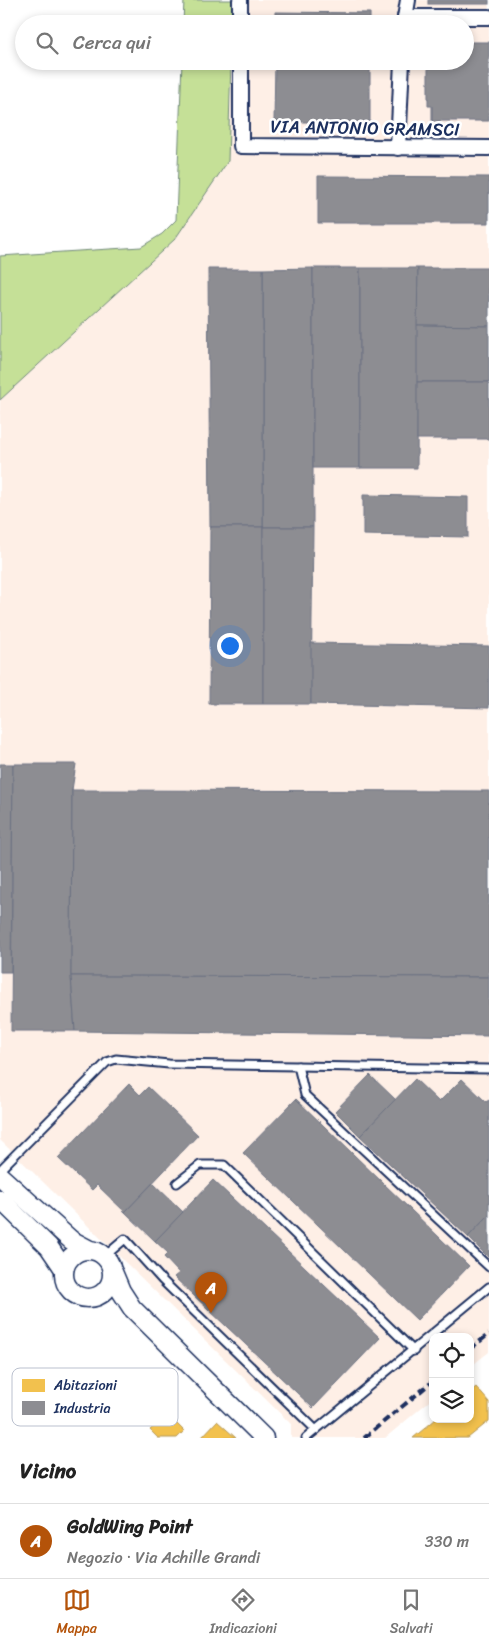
<!DOCTYPE html>
<html lang="it">
<head>
<meta charset="utf-8">
<style>
	:root { --surface:#fff; --page:#f6f6f6; --text:#222; --muted:#767676; --line:#e0e0e0; --accent:#b45309 }
	body { margin:0; font-family:Sriracha,sans-serif; background:var(--page); color:var(--text) }
	.controls { position:absolute; right:15px; bottom:15px; display:grid; overflow:hidden; border-radius:10px; box-shadow:0 2px 8px #0003 }
	.controls button { width:45px; height:45px; display:grid; place-items:center; padding:0; border:0; border-bottom:1px solid var(--line); background:var(--surface); color:var(--text); font:25px sans-serif }
	.you { position:absolute; left:229px; top:645px; width:18px; height:18px; margin:-12px; border:4px solid #fff; border-radius:50%; background:#1a73e8; box-shadow:0 0 0 8px #1a73e833 }
	.badge { display:grid; place-items:center; width:32px; height:32px; border-radius:50%; background:var(--accent); color:#fff; font-size:16px; font-weight:700 }
	.pin { position:absolute; translate:-50% -41px; filter:drop-shadow(0 1px 2px #0008) }
	.pin::after { content:''; position:absolute; top:26px; width:18px; height:15px; background:inherit; clip-path:polygon(0 0,100% 0,50% 100%) }
	.list { margin:0; padding:0; list-style:none }
	h2 { display:flex; justify-content:space-between; align-items:center; height:65px; margin:0; padding:0 20px; font-size:21px }
	h2 small { font-size:16px; font-weight:400; color:var(--muted) }
	.list li { display:grid; grid-template-columns:32px 1fr auto; gap:15px; align-items:center; box-sizing:border-box; height:75px; padding:0 20px; border-top:1px solid var(--line) }
	.list b { display:block; font-size:19px; white-space:nowrap }
	.list p { margin:0; font-size:16px; white-space:nowrap; color:var(--muted) }
	.list em { font-size:16px; font-style:normal; color:var(--muted) }
	.icon { flex:none; width:28px; height:28px; fill:none; stroke:currentColor; stroke-width:2; stroke-linecap:round; stroke-linejoin:round }
	.map { position:relative; flex:none; width:489px; height:1438px; overflow:hidden }
	.search { position:absolute; background:var(--surface); box-shadow:0 2px 8px #0003; left:15px; right:15px; top:15px; height:55px; display:flex; align-items:center; gap:12px; box-sizing:border-box; padding:0 18px; border-radius:28px; color:var(--muted); font-size:19px }
	.sheet { height:140px; background:var(--surface) }
	nav { display:flex; justify-content:space-around; align-items:center; box-sizing:border-box; height:70px; border-top:1px solid var(--line); background:var(--surface); font-size:14px; color:var(--muted) }
	nav a { display:grid; justify-items:center; gap:2px }
	nav .on { color:var(--accent) }
	.map>svg:first-child { display:block }
	.built { fill:#feefe6 }
	.green { fill:#c5e097; stroke:#70887a }
	.homes { fill:#f2c14e; stroke:#b29553 }
	.industry { fill:#8d8d92; stroke:#6b7182 }
	.lines { fill:none; stroke-linecap:round; stroke-linejoin:round }
	.service-casing { stroke:#1b2f5e; stroke-width:11 }
	.minor-casing { stroke:#1b2f5e; stroke-width:18 }
	.tertiary-casing { stroke:#1b2f5e; stroke-width:21 }
	.service { stroke:#fff; stroke-width:7 }
	.minor { stroke:#fff; stroke-width:14 }
	.tertiary { stroke:#fff; stroke-width:18 }
	.rail { stroke:#1b2f5e; stroke-width:4; stroke-dasharray:8 4; stroke-linecap:butt }
	.labels { text-anchor:middle; stroke-width:5; stroke-linejoin:round; paint-order:stroke }
	.street-label { font-size:18px; fill:#1b2f5e; stroke:#fff }
	.key { fill:#fff; stroke:#bbc1cf; stroke-width:1 }
	.key-label { font-size:14px; fill:#1b2f5e }
</style>
</head>
<body>
<div class="map">
<svg width="489" height="1438" viewBox="0 0 489 1438">
	<rect width="100%" height="100%" fill="#fff"/>
	<filter id="ink" filterUnits="userSpaceOnUse"><feTurbulence type="fractalNoise" baseFrequency=".02" numOctaves="2"/><feDisplacementMap in="SourceGraphic" scale="10" xChannelSelector="R" yChannelSelector="G"/><feConvolveMatrix kernelMatrix="1 2 1 2 8 2 1 2 1" color-interpolation-filters="sRGB"/></filter>
	<g filter="url(#ink)">
		<!-- built -->
		<polygon class="built" points="234,0 489,0 489,1352 470,1367 470,1337 433,1337 433,1398 385,1438 291,1438 291,1424 0,1140 0,400 175,239 228,161 232,61 465,61 465,24 233,24"/>
		<!-- green -->
		<g class="green">
			<polygon points="184,0 233,0 232,24 183,24"/>
			<polygon points="182,61 231,61 228,161 175,239 0,400 0,256 141,247 162,234 176,220"/>
		</g>
		<!-- homes -->
		<g class="homes">
			<polygon points="476,1387 489,1402 489,1421 468,1438 413,1438 436,1419 470,1419 470,1392"/>
			<polygon points="167,1414 184,1431 177,1438 158,1438 150,1430"/>
			<polygon points="217,1421 236,1438 201,1438"/>
		</g>
		<!-- industry -->
		<g class="industry">
			<rect x="428" y="0" width="61" height="4"/>
			<polygon points="275,12 370,13 370,24 275,24"/>
			<polygon points="465,42 489,42 489,121 432,121 432,106 428,106 428,61 465,61"/>
			<polygon points="275,61 370,61 370,122 274,122"/>
			<polygon points="318,176 489,177 489,223 318,223"/>
			<polygon points="313,268 313,527 263,527 263,269"/>
			<rect x="313" y="268" width="47" height="200"/>
			<polygon points="360,268 418,268 417,468 360,468"/>
			<polygon points="418,268 489,268 489,326 417,325"/>
			<polygon points="208,269 263,269 263,527 210,527"/>
			<polygon points="417,325 489,326 489,382 417,382"/>
			<rect x="417" y="382" width="72" height="57"/>
			<polygon points="363,495 468,497 468,537 363,535"/>
			<polygon points="210,527 263,527 263,704 209,704"/>
			<polygon points="263,527 313,527 311,704 263,704"/>
			<polygon points="311,643 489,646 489,708 311,704"/>
			<polygon points="0,764 13,764 11,972 0,972"/>
			<polygon points="13,764 76,764 72,790 71,976 75,1031 11,1031"/>
			<polygon points="72,790 489,791 489,977 71,976"/>
			<polygon points="71,976 489,977 489,1036 75,1031"/>
			<polygon points="370,1075 396,1100 360,1136 335,1111"/>
			<polygon points="415,1079 439,1102 462,1079 486,1102 489,1100 489,1215 468,1237 360,1136"/>
			<polygon points="129,1084 140,1095 148,1087 198,1135 125,1212 97,1185 92,1190 58,1158"/>
			<polygon points="296,1099 469,1266 417,1320 243,1153"/>
			<polygon points="213,1180 380,1338 313,1408 174,1277 179,1273 164,1257 168,1253 155,1241"/>
			<polygon points="153,1183 183,1212 155,1241 125,1212"/>
			<polygon points="489,1215 489,1258 468,1237"/>
		</g>
		<g class="lines">
			<!-- service casing -->
			<g class="service-casing">
				<g id="service">
					<polyline points="298,1066 305,1095 489,1267"/>
					<polyline points="0,1170 107,1062 116,1059 169,1064 489,1069"/>
					<polyline points="177,1183 200,1165 224,1165 414,1351"/>
					<polyline points="105,1256 125,1239 162,1280 316,1430"/>
					<polyline points="306,1438 489,1287"/>
				</g>
			</g>
			<!-- minor casing -->
			<g class="minor-casing">
				<g id="minor">
					<polyline points="240,0 240,24"/>
					<polyline points="405,17 489,17"/>
					<polyline points="404,24 408,0"/>
					<polyline points="241,61 241,146 489,148"/>
					<polyline points="398,148 402,61"/>
				</g>
			</g>
			<!-- tertiary casing -->
			<g class="tertiary-casing">
				<g id="tertiary">
					<polyline points="0,1176 71,1240 88,1249"/>
					<polyline points="0,1199 49,1247 64,1269"/>
					<circle cx="88" cy="1274" r="24"/>
					<polyline points="113,1272 121,1291 132,1308 264,1438"/>
				</g>
			</g>
			<!-- service -->
			<use href="#service" class="service"/>
			<!-- minor -->
			<use href="#minor" class="minor"/>
			<!-- tertiary -->
			<use href="#tertiary" class="tertiary"/>
			<!-- rail -->
			<g class="rail">
				<polyline points="470,1349 489,1334"/>
				<polyline points="364,1438 433,1381"/>
			</g>
		</g>
	</g>
	<g class="labels">
		<!-- street labels -->
		<g class="street-label">
			<text transform="translate(365 128) rotate(1)" y="6">VIA ANTONIO GRAMSCI</text>
		</g>
	</g>
	<!-- legend -->
	<rect x="12" y="1368" width="166" height="58" rx="8" class="key"/>
	<rect x="22" y="1379" width="23" height="13" fill="#f2c14e"/>
	<rect x="22" y="1401" width="23" height="14" fill="#8d8d92"/>
	<g class="key-label">
		<text x="54" y="1390">Abitazioni</text>
		<text x="54" y="1413">Industria</text>
	</g>
</svg>
<div class="controls">
<button><svg class="icon" aria-label="locate" viewBox="0 0 24 24"><circle cx="12" cy="12" r="6"/><path d="M12 2v4M12 18v4M2 12h4M18 12h4"/></svg></button>
<button><svg class="icon" aria-label="layers" viewBox="0 0 24 24"><path d="M12 4l9 5-9 5-9-5zM3 14l9 5 9-5"/></svg></button>
</div>
<div class="you"></div>
<div class="pin badge" style="left:211px;top:1313px">A</div>
<div class="search"><svg class="icon" aria-label="search" viewBox="0 0 24 24"><circle cx="10" cy="10" r="6"/><path d="M15 15l6 6"/></svg>Cerca qui</div>
</div>
<section class="sheet">
<h2>Vicino<small></small></h2>
<ul class="list">
<li><span class="badge">A</span><div><b>GoldWing Point</b><p>Negozio · Via Achille Grandi</p></div><em>330 m</em></li>
</ul>
</section>
<nav>
<a class="on"><svg class="icon" aria-label="map" viewBox="0 0 24 24"><path d="M3 6l6-2 6 2 6-2v14l-6 2-6-2-6 2zM9 4v14M15 6v14"/></svg>Mappa</a>
<a><svg class="icon" aria-label="directions" viewBox="0 0 24 24"><path d="M12 3l9 9-9 9-9-9zM9 14v-3h6M13 9l2 2-2 2"/></svg>Indicazioni</a>
<a><svg class="icon" aria-label="saved" viewBox="0 0 24 24"><path d="M7 4h10v16l-5-4-5 4z"/></svg>Salvati</a>
</nav>
</body>
</html>
